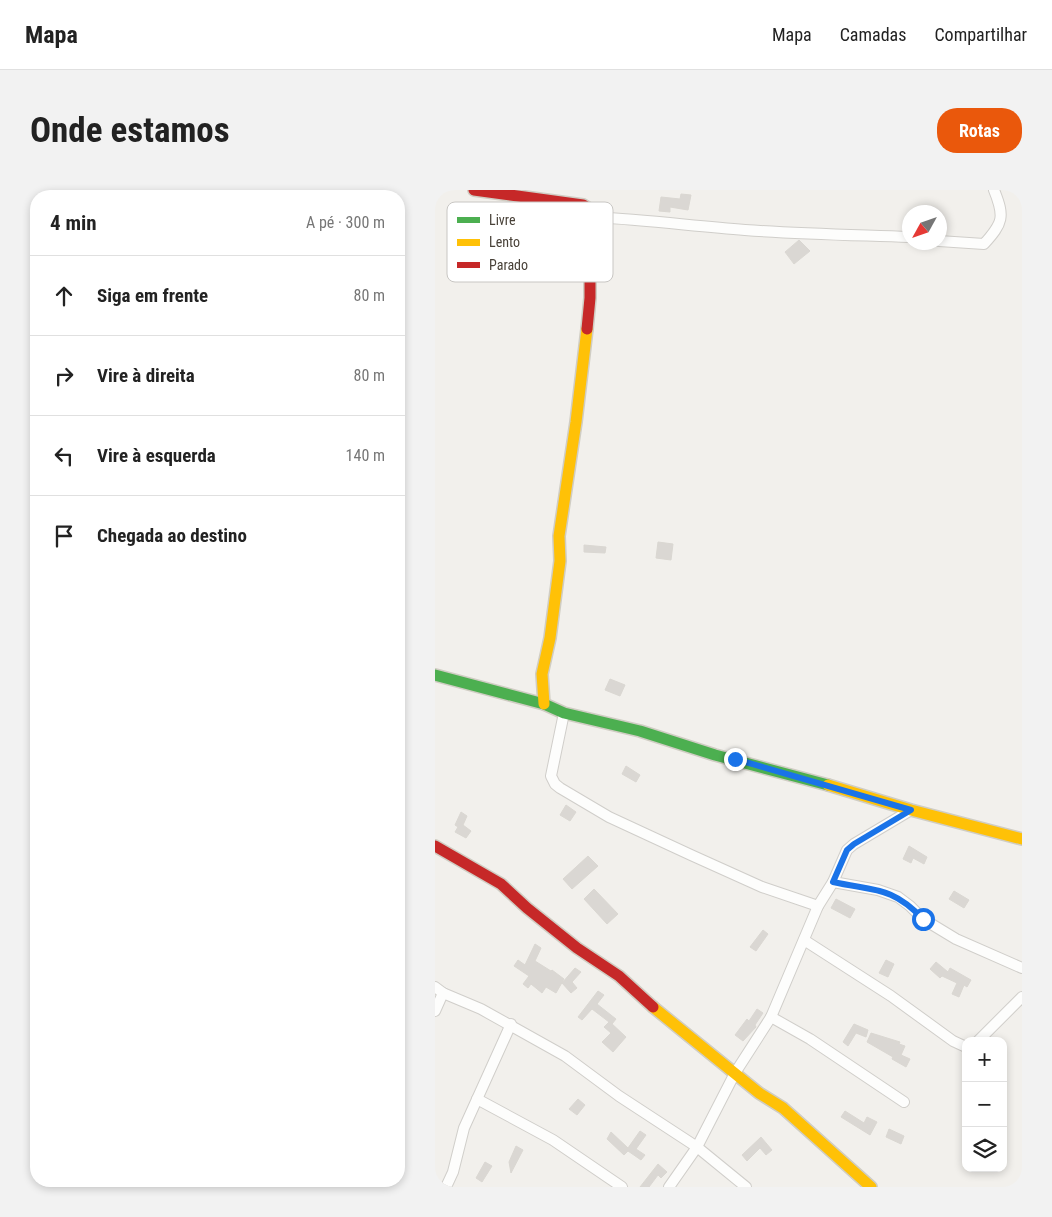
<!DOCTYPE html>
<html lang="pt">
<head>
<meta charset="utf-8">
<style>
	:root { --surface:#fff; --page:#f2f2f2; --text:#222; --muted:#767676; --line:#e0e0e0; --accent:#ea580c }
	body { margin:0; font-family:"Roboto Condensed",sans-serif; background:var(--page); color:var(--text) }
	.controls { position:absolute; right:15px; bottom:15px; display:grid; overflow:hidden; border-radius:10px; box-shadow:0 2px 8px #0003 }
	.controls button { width:45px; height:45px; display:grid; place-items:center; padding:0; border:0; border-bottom:1px solid var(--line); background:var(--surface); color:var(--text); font:25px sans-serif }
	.compass { position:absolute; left:467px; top:15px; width:45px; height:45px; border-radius:50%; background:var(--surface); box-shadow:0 2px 8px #0003; rotate:230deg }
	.stop { position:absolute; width:15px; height:15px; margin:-11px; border:4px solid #1a73e8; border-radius:50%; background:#fff }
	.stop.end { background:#1a73e8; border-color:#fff; box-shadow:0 1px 5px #0008 }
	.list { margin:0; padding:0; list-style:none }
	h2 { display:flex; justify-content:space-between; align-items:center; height:65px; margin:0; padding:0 20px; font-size:21px }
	h2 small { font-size:16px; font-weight:400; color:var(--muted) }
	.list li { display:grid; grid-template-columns:32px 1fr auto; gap:15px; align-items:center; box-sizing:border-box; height:80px; padding:0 20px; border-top:1px solid var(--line) }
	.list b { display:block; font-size:19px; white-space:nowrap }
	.list em { font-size:16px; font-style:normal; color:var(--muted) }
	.icon { flex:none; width:28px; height:28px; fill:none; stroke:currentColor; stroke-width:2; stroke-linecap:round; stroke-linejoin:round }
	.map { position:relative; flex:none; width:587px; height:997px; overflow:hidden; border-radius:20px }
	header { display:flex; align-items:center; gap:30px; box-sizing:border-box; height:70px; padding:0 25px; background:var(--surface); border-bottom:1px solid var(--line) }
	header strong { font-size:24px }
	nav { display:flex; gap:28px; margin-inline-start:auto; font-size:18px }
	.intro { display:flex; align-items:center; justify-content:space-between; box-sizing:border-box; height:120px; padding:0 30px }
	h1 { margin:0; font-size:35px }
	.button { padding:12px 22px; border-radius:20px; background:var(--accent); color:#fff; font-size:18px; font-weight:700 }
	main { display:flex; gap:30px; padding:0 30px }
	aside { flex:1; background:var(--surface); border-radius:20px; box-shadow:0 2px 8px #0003 }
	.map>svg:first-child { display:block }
	.building { fill:#dad7d3; stroke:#dad7d2 }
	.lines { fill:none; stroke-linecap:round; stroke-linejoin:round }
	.street-casing { stroke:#d0ceca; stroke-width:12 }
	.fast-casing { stroke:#d0cdc3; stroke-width:14 }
	.slow-casing { stroke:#d0cdc3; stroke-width:14 }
	.jam-casing { stroke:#d0cdc3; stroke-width:14 }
	.street { stroke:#fdfdfc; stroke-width:10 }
	.fast { stroke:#4caf50; stroke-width:11 }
	.slow { stroke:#ffc107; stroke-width:11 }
	.jam { stroke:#c62828; stroke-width:11 }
	.route { stroke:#1a73e8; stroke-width:6 }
	.key { fill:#fff; stroke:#c8c6c3; stroke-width:1 }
	.key-label { font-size:14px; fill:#484138 }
</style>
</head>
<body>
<header>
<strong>Mapa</strong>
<nav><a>Mapa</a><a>Camadas</a><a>Compartilhar</a></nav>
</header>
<div class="intro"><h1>Onde estamos</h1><a class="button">Rotas</a></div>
<main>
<aside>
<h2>4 min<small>A pé · 300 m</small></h2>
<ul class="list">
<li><svg class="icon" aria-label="ahead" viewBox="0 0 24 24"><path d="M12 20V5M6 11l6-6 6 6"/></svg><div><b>Siga em frente</b></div><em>80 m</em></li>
<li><svg class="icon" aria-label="right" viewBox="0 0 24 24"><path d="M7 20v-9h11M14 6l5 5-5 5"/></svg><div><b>Vire à direita</b></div><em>80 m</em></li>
<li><svg class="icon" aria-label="left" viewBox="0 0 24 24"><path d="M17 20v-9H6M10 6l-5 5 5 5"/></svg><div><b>Vire à esquerda</b></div><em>140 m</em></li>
<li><svg class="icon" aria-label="arrive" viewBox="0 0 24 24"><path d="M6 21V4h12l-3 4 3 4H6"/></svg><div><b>Chegada ao destino</b></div></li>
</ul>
</aside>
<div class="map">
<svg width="587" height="997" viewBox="0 0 587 997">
	<rect width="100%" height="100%" fill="#f2f0ec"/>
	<!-- building -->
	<g class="building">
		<polygon points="246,4 256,5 253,20 235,17 235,22 224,21 226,7 245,9"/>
		<polygon points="364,50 375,61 359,74 350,62"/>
		<polygon points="223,352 238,354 236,370 221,368"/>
		<polygon points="149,355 171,357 170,363 149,362"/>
		<polygon points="175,489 190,495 185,506 170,500"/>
		<polygon points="191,576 205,585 201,592 187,584"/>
		<polygon points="131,615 141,622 135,631 125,625"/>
		<polygon points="26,622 32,626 28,635 36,641 31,648 20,642 23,637 20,635"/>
		<polygon points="474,656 492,667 489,674 478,668 476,673 468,669"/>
		<polygon points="153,666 163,676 137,699 128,689"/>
		<polygon points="159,699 183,724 172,734 149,709"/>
		<polygon points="519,701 534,710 529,718 514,709"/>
		<polygon points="401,709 420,719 415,728 396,718"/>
		<polygon points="328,740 333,744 321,761 315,757"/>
		<polygon points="100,754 106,758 100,771 116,781 117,780 129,789 121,803 111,797 107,803 96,794 93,798 88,794 94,786 79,776 83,770 90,775"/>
		<polygon points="451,770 459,774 453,787 444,783"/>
		<polygon points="501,772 513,782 515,778 536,790 532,797 529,795 524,807 517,804 522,793 507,786 505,788 495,779"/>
		<polygon points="140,778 146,782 137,792 142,798 136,803 127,793"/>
		<polygon points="163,801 169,805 162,814 181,829 177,834 175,832 191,847 178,862 167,852 176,843 169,837 174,832 157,819 147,830 143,827"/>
		<polygon points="322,819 328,823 320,835 321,837 308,851 300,845 312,829 314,831"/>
		<polygon points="419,834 433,840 431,847 421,843 413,856 408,852"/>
		<polygon points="436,843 465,852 464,854 470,856 466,865 475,869 471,877 457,869 458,867 432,852"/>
		<polygon points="143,909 150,915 142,925 134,919"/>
		<polygon points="410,921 429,933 432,927 442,932 435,945 406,927"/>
		<polygon points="454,939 469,946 466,954 451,947"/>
		<polygon points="205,941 211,945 201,959 210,965 206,970 193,961 189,965 172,949 176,942 193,958"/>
		<polygon points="326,947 337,960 331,965 325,958 312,971 307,965"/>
		<polygon points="81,956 88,960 76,983 74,972"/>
		<polygon points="50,972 57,976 47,992 41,988"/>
		<polygon points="223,974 232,982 226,988 223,985 214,997 205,997"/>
	</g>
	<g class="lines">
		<!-- street casing -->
		<g class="street-casing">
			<g id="street">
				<path d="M 161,27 C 210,30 260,36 310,40 C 364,44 420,45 474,47"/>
				<path d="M 504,51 L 549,54 C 568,33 570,27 559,0"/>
				<polyline points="129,523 116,586 120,594 125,598 174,627 256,665 327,697 383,716"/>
				<polyline points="398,692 443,700 463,707 475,716 488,729 521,749 587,778"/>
				<polyline points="369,750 456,806 518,851 531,857"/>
				<polyline points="0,797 8,803 46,819 130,866 184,906 262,957 311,997"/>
				<polyline points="0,821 8,803"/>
				<polyline points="336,827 375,849 469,912"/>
				<polyline points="543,851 587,807"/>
				<polyline points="42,909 118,950 187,997"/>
				<polyline points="11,997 18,982 29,938 76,834"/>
				<polyline points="234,997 262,957 300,883 336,827 383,716 398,692 412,660 419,654 476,620"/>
			</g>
		</g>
		<!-- fast casing -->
		<g class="fast-casing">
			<polyline id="fast" points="0,485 109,514 129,523 205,541 280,565 393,595"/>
		</g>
		<!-- slow casing -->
		<g class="slow-casing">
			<g id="slow">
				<polyline points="109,514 107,484 115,448 125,371 124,346 141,232 152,139"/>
				<polyline points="393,595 476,620 587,649"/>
				<polyline points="218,817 324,903 348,918 436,997"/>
			</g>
		</g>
		<!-- jam casing -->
		<g class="jam-casing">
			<g id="jam">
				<polyline points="39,0 148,15 156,20 161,27 155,80 155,108 152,139"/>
				<polyline points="0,656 66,694 92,718 142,758 184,786 218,817"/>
			</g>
		</g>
		<!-- street -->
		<use href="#street" class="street"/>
		<!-- fast -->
		<use href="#fast" class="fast"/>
		<!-- slow -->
		<use href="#slow" class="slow"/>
		<!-- jam -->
		<use href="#jam" class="jam"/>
	</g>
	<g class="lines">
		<!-- route -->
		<path class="route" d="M 300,569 L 476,620 L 419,654 L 412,660 L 398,692 C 439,701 457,696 488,729"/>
	</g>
	<!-- legend -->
	<rect x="12" y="12" width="166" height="80" rx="8" class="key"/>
	<rect x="22" y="27" width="23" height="6" fill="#4caf50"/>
	<rect x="22" y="49" width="23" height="7" fill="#ffc107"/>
	<rect x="22" y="72" width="23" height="6" fill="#c62828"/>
	<g class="key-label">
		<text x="54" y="35">Livre</text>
		<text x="54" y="57">Lento</text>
		<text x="54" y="80">Parado</text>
	</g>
</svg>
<div class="controls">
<button>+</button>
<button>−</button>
<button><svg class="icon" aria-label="layers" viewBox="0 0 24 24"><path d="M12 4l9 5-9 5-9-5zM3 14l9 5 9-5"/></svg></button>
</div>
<svg class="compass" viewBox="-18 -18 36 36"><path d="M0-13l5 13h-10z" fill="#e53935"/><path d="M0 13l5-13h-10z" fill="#767676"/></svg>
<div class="stop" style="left:488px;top:729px"></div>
<div class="stop end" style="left:300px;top:569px"></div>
</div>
</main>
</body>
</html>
